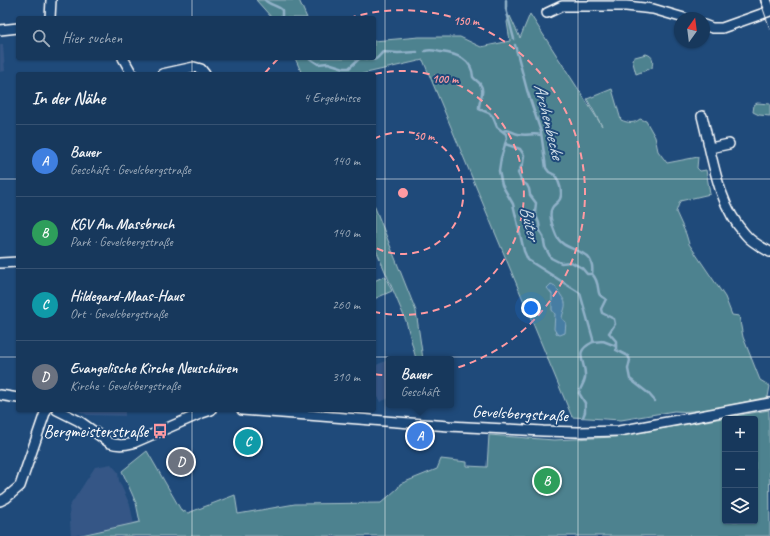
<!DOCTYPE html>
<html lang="de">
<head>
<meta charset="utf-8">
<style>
	:root { --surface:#17385c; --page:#244365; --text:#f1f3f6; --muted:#9eacbb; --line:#365272; --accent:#ff9aa2 }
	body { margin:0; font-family:Caveat,sans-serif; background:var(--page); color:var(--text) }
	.controls { position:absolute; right:12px; bottom:12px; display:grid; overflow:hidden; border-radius:4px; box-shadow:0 1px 3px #0004 }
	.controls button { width:36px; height:36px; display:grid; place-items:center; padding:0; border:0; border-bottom:1px solid var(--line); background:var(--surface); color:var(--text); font:20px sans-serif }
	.compass { position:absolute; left:674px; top:12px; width:36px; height:36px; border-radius:50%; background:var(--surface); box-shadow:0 1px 3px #0004; rotate:14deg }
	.you { position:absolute; left:531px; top:308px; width:14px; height:14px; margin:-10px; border:3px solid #fff; border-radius:50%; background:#1a73e8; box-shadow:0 0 0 6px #1a73e833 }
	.badge { display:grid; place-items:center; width:26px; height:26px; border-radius:50%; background:var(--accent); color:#fff; font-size:13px; font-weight:700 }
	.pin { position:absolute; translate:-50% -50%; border:2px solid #fff; box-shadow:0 1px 4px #0006 }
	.popup { position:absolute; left:386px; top:356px; width:68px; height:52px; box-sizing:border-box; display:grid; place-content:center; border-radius:4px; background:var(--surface); filter:drop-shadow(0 1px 3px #0005); font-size:13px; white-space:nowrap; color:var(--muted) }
	.popup b { font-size:15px; color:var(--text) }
	.popup::after { content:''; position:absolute; left:50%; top:100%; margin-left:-8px; border:8px solid transparent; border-top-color:var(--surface) }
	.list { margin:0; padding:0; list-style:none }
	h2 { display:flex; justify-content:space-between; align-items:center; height:52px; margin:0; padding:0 16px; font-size:17px }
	h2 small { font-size:13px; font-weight:400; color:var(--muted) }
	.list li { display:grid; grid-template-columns:26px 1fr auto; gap:12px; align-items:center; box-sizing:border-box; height:72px; padding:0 16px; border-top:1px solid var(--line) }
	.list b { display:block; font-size:15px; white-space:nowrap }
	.list p { margin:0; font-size:13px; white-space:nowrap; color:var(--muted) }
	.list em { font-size:13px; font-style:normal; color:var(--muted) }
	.icon { flex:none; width:22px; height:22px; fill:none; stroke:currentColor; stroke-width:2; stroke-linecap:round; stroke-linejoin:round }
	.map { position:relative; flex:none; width:770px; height:536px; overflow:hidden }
	.search { position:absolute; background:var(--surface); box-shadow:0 1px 3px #0004; left:16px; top:16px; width:360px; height:44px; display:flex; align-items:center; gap:10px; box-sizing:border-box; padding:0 14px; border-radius:4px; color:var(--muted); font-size:15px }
	.panel { position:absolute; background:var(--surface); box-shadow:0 1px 3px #0004; left:16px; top:72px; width:360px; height:340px; border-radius:4px }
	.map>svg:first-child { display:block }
	.built { fill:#345786 }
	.green { fill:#4e828f; stroke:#a6c0c7; fill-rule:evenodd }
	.water { fill:#467da3; stroke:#90b1c8 }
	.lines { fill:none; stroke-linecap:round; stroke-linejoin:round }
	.stream { stroke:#90b1c8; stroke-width:2.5 }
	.minor-casing { stroke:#fff; stroke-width:12 }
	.minor { stroke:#1f4a7a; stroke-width:9 }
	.tram { stroke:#fff; stroke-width:1 }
	.grid { fill:none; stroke:#fff; stroke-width:1; stroke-opacity:0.55 }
	.ring { fill:none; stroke:#ff9aa2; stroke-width:2; stroke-dasharray:7 5 }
	.labels { text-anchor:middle; stroke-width:4; stroke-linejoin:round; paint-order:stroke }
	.street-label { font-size:17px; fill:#fff; stroke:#1f4a7a }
	.poi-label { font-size:17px; fill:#fff; stroke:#1f4a7a; text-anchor:end }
	.water-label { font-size:18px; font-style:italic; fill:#d1dee8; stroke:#1f4a7a }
	.centre { fill:#ff9aa2; stroke:#1f4a7a; stroke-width:2 }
	.ring-label { font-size:12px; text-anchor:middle; font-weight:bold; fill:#ff9aa2; stroke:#1f4a7a; stroke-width:4; stroke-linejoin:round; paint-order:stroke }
</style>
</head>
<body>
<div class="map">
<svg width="770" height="536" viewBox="0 0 770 536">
	<rect width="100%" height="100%" fill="#1f4a7a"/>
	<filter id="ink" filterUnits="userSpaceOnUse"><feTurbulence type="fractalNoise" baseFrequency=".025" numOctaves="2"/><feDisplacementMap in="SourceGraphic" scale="8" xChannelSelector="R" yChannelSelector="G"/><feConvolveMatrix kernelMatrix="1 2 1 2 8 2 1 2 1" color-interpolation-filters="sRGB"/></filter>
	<g filter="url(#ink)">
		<!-- built -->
		<g class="built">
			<polygon points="0,44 3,44 5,71 0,72"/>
			<polygon points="388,360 389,398 380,402 374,388 374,366"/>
			<polygon points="77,410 125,410 125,416 87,415"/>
			<polygon points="111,464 118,472 119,481 130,505 134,524 71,536 69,507 95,467"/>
		</g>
		<!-- green -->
		<g class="green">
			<polygon points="256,0 299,0 307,18 272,18"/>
			<path d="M 530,14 L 602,126 L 587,99 L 612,89 L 621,120 C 628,123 634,124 640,119 L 646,121 L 655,137 L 658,151 L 667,163 L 698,157 L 697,168 L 700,171 L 706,170 L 710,194 L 680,201 L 676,212 L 686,234 L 689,244 L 725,297 L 732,315 L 739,316 L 743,337 L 760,380 L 770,386 L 768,397 C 742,402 700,414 674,411 L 621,420 L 572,417 L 423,60 L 362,74 L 302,74 L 295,58 L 374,58 L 374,41 L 419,37 L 460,37 L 481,47 L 510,41 L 507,22 L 510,16 L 520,38 Z"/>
			<path d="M 646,54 C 654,56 653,61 652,68 L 636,74 L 632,59 L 635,57 Z"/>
			<polygon points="757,103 770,104 770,116 759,115 753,112 754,105"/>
			<polygon points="374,205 416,311 423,359 416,359 406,321 374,245"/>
			<polygon points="385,276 392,291 374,299 374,281"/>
			<path d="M 769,410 L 770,536 L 77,536 L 140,522 L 136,503 L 122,471 L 147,451 L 181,510 L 188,513 L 235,495 L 238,514 L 295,504 L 381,503 L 398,488 L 400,484 L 437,469 L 441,459 L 467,462 L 467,466 L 487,467 L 489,435 L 554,440 L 614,437 ZM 725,419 L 755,419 L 755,521 L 725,521 Z"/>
		</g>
		<!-- water -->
		<path class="water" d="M 551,284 L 555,286 C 557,290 565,300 565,303 C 566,308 562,314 562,319 L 566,322 L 565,333 L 560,335 L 557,334 L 554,329 L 555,314 L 552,310 L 552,294 L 547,288 Z"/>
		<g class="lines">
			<!-- stream -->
			<g class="stream">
				<path d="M 265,0 C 269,5 277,5 282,10 L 282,18"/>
				<polyline points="506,0 506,9 514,39"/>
				<path d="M 515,45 L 527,90 L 541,132 L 546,168 L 549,172 L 555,175 C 559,181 563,192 560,199 C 558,203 554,204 552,208 C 548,215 553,228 556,235 C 564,255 596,245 592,274 C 600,282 597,292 600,295 C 602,297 604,298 606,299 L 601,309 L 602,313 L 614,319 L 615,324 L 609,333 L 616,341 L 616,350 L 628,356 L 630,360 L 628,369 L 630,379 L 648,393 L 655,401"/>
				<path d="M 425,51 C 431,49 436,51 441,52 C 457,54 472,59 473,77 C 475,80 478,81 480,84 C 486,92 478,101 479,109 L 489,113 L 493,117 L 497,127 L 506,134 L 507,138 L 501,158 L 499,171 L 502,185 L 513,204 L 524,251 L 528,260 L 580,293 L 593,339 L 593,342 C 571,353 587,361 585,378 C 584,384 580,388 579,393 L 585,403 L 585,412 L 583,417"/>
				<polyline points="309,58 318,64 328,63 344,68 349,68 360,58"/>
				<path d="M 365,58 C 377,62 376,59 383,52 L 398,53 L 417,52"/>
				<path d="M 503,131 C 509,128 512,133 518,134 C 526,136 533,133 541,135"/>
				<polyline points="505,144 520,149 524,155 523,163 518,173 522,182 527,185 529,189 530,195 536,203 535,213 539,223 540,231 543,236 545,247 551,258 561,263 571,262 582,268 587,274 592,274"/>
				<polyline points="593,342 603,341 616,346"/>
			</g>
			<!-- minor casing -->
			<g class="minor-casing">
				<g id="minor">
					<polyline points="766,0 770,10"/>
					<polyline points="547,13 562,6 626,6 653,9 684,18"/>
					<polyline points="50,18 51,0"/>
					<polyline points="704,25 712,28 722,28 770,11"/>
					<polyline points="0,30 18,28"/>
					<polyline points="123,58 132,74"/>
					<polyline points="162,74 194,67 201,69 205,74"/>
					<path d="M 702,116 C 712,154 717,204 745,234 C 751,242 761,247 770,252"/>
					<polyline points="710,148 729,144"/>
					<polyline points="0,263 18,262"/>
					<polyline points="0,395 18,398"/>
					<path d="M 57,410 L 79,421 L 110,443 C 118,446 125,445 133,443 L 202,413 L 211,410"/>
					<polyline points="242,410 449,426 543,431 578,432 619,431 770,403"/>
					<polyline points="0,501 6,498 20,486 46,410"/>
				</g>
			</g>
			<!-- minor -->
			<use href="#minor" class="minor"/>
			<!-- tram -->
			<polyline class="tram" points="760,0 770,29"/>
		</g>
	</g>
	<!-- grid -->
	<path class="grid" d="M 192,0 L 192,18M 385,0 L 385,536M 578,0 L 578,536M 192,58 L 192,74M 0,179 L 18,179M 374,179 L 770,179M 0,357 L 18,357M 374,357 L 770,357M 192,410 L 192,536"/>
	<!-- distance rings -->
	<g class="ring">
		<path d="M374 139A61 61 0 1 1 374 247"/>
		<path d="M375 74A122 122 0 1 1 375 312"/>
		<path d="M265 73A183 183 0 0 1 279 58M349 18A183 183 0 1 1 374 374"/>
	</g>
	<!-- icons -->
	<defs>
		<g id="bus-bare" transform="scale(1.2)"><path d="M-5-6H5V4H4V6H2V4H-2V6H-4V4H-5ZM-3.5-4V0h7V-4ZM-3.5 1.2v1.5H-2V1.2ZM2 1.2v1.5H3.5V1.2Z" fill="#ff9aa2" stroke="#1f4a7a" stroke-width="2.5" paint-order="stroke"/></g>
	</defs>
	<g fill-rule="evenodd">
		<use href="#bus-bare" x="160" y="431"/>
	</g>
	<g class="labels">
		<!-- street labels -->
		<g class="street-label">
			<text transform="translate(520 413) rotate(3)" y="6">Gevelsbergstraße</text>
		</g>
		<!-- poi labels -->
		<g class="poi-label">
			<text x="148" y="437">Bergmeisterstraße</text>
		</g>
		<!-- water labels -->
		<g class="water-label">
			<text transform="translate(549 121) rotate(76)" y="6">Archenbecke</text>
			<text transform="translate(530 223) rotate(76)" y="6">Büter</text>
		</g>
	</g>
	<circle cx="403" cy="193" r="6" class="centre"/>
	<g class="ring-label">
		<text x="466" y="25">150 m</text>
		<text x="445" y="83">100 m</text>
		<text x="424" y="140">50 m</text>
	</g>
</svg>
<div class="controls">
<button>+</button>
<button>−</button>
<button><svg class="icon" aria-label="layers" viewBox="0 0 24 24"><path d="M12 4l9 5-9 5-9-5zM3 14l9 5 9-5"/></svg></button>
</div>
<svg class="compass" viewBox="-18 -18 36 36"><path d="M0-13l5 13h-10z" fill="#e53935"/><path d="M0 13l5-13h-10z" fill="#9eacbb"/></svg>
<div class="you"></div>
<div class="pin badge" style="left:420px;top:436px;background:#3f7fe0">A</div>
<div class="popup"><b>Bauer</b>Geschäft</div>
<div class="pin badge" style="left:547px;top:481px;background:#2e9e5b">B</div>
<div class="pin badge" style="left:248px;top:442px;background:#0f9aa8">C</div>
<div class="pin badge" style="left:181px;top:462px;background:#6b7280">D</div>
<div class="search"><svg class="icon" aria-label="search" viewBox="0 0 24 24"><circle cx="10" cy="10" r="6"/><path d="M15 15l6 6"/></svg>Hier suchen</div>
<section class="panel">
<h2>In der Nähe<small>4 Ergebnisse</small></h2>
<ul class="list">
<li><span class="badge" style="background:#3f7fe0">A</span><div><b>Bauer</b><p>Geschäft · Gevelsbergstraße</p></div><em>140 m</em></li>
<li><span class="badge" style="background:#2e9e5b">B</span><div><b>KGV Am Massbruch</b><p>Park · Gevelsbergstraße</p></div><em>140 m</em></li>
<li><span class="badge" style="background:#0f9aa8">C</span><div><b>Hildegard-Maas-Haus</b><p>Ort · Gevelsbergstraße</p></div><em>260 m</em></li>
<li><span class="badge" style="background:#6b7280">D</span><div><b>Evangelische Kirche Neuschüren</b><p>Kirche · Gevelsbergstraße</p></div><em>310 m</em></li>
</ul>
</section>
</div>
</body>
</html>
